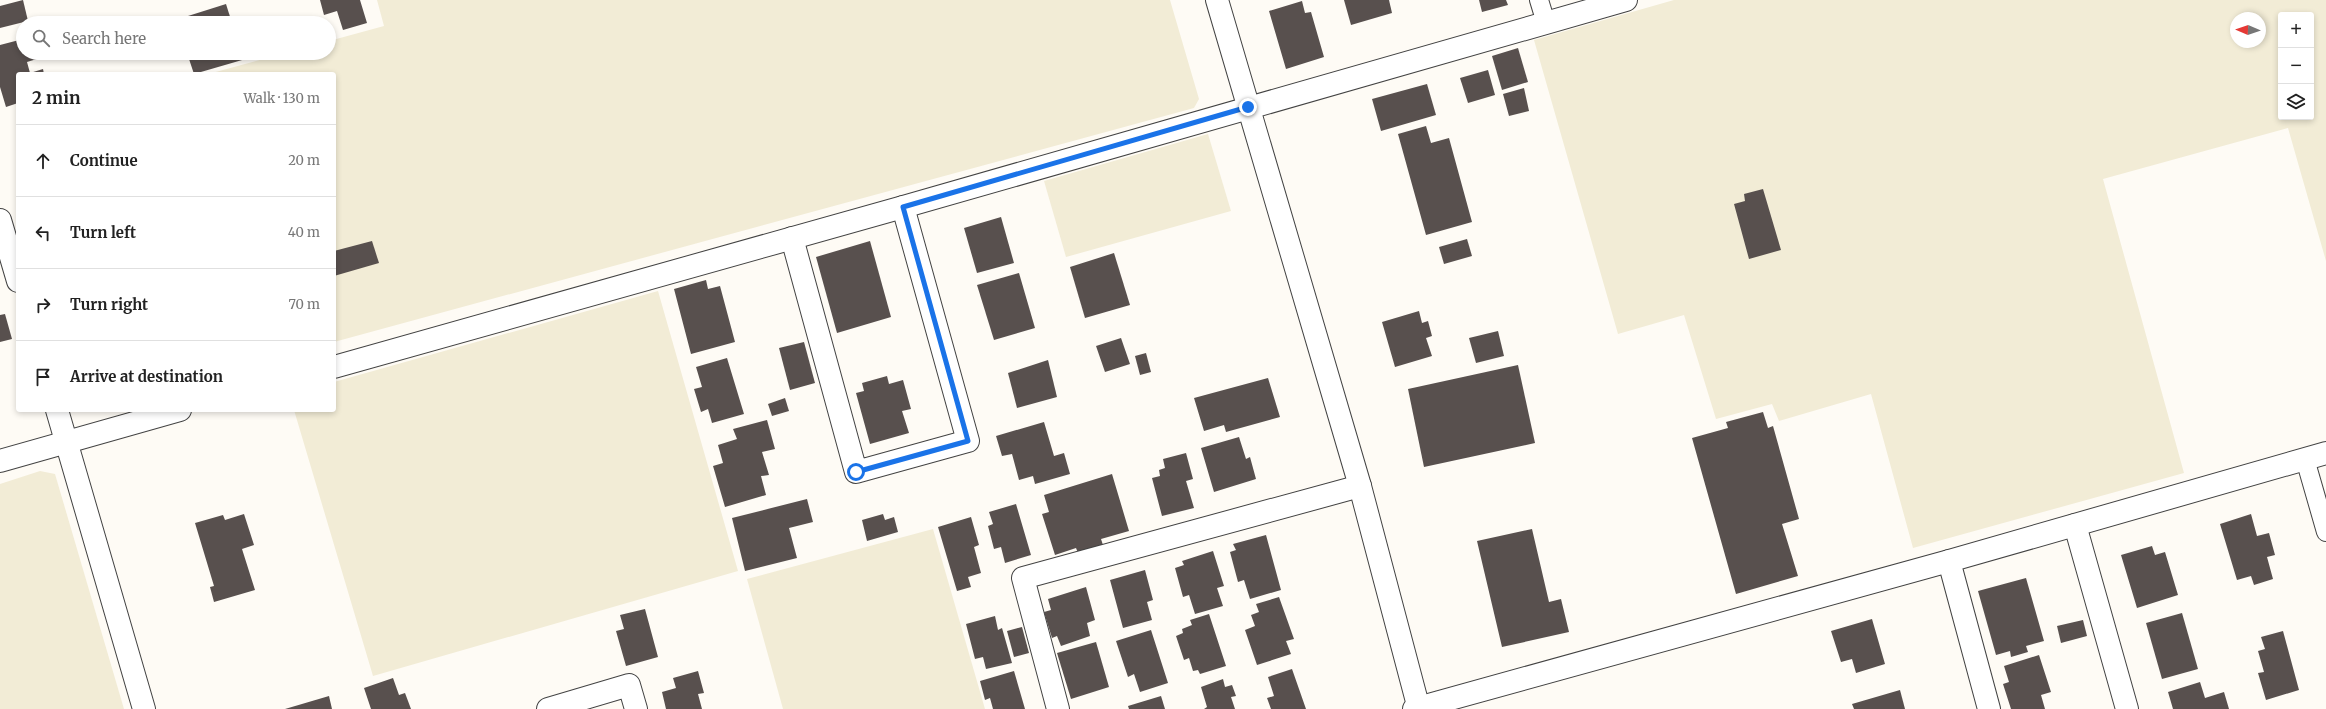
<!DOCTYPE html>
<html lang="en">
<head>
<meta charset="utf-8">
<style>
	:root { --surface:#fff; --page:#f2f2f2; --text:#222; --muted:#767676; --line:#e0e0e0 }
	body { margin:0; font-family:Merriweather,serif; background:var(--page); color:var(--text) }
	.controls { position:absolute; right:12px; top:12px; display:grid; overflow:hidden; border-radius:4px; box-shadow:0 2px 6px #0003 }
	.controls button { width:36px; height:36px; display:grid; place-items:center; padding:0; border:0; border-bottom:1px solid var(--line); background:var(--surface); color:var(--text); font:20px sans-serif }
	.compass { position:absolute; left:2230px; top:12px; width:36px; height:36px; border-radius:50%; background:var(--surface); box-shadow:0 2px 6px #0003; rotate:272deg }
	.stop { position:absolute; width:12px; height:12px; margin:-9px; border:3px solid #1a73e8; border-radius:50%; background:#fff }
	.stop.end { background:#1a73e8; border-color:#fff; box-shadow:0 1px 4px #0008 }
	.list { margin:0; padding:0; list-style:none }
	h2 { display:flex; justify-content:space-between; align-items:center; height:52px; margin:0; padding:0 16px; font-size:17px }
	h2 small { font-size:13px; font-weight:400; color:var(--muted) }
	.list li { display:grid; grid-template-columns:26px 1fr auto; gap:12px; align-items:center; box-sizing:border-box; height:72px; padding:0 16px; border-top:1px solid var(--line) }
	.list b { display:block; font-size:15px; white-space:nowrap }
	.list em { font-size:13px; font-style:normal; color:var(--muted) }
	.icon { flex:none; width:22px; height:22px; fill:none; stroke:currentColor; stroke-width:2; stroke-linecap:round; stroke-linejoin:round }
	.map { position:relative; flex:none; width:2326px; height:709px; overflow:hidden }
	.search { position:absolute; background:var(--surface); box-shadow:0 2px 6px #0003; left:16px; top:16px; width:320px; height:44px; display:flex; align-items:center; gap:10px; box-sizing:border-box; padding:0 14px; border-radius:22px; color:var(--muted); font-size:15px }
	.panel { position:absolute; background:var(--surface); box-shadow:0 2px 6px #0003; left:16px; top:72px; width:320px; height:340px; border-radius:4px }
	.map>svg:first-child { display:block }
	.farmland { fill:#f2ecd6; fill-rule:evenodd }
	.building { fill:#58504e }
	.lines { fill:none; stroke-linecap:round; stroke-linejoin:round }
	.service-casing { stroke:#434343; stroke-width:20 }
	.minor-casing { stroke:#434343; stroke-width:24 }
	.tertiary-casing { stroke:#434343; stroke-width:24 }
	.service { stroke:#fff; stroke-width:18 }
	.minor { stroke:#fff; stroke-width:22 }
	.tertiary { stroke:#fff; stroke-width:22 }
	.route { stroke:#1a73e8; stroke-width:5 }
</style>
</head>
<body>
<div class="map">
<svg width="2326" height="709" viewBox="0 0 2326 709">
	<rect width="100%" height="100%" fill="#fefbf5"/>
	<!-- farmland -->
	<g class="farmland">
		<polygon points="377,0 1170,0 1199,99 1194,108 334,342 334,74 212,73 285,53 329,53 329,41 384,26"/>
		<path d="M 1674,0 L 2326,0 L 2326,261 L 2288,128 L 2103,179 L 2184,473 L 1913,548 L 1871,394 L 1779,421 L 1772,404 L 1716,419 L 1684,315 L 1618,334 L 1534,40 ZM 2281,15 L 2311,15 L 2311,117 L 2281,117 ZM 2236,18 L 2260,18 L 2260,42 L 2236,42 Z"/>
		<polygon points="1208,134 1231,211 1066,257 1044,181"/>
		<polygon points="658,291 738,571 373,676 294,410 334,410 334,382"/>
		<polygon points="40,471 55,474 124,709 0,709 0,484"/>
		<polygon points="933,529 985,709 783,709 747,579"/>
	</g>
	<!-- building -->
	<g class="building">
		<polygon points="23,0 28,21 0,28 0,6"/>
		<polygon points="320,0 360,0 367,23 343,30 337,11 324,15"/>
		<polygon points="1344,0 1389,0 1392,13 1351,25"/>
		<polygon points="1479,0 1506,0 1508,5 1482,12"/>
		<polygon points="1302,1 1305,13 1311,12 1324,57 1286,69 1269,11"/>
		<polygon points="226,4 232,23 190,23 188,16"/>
		<polygon points="23,39 23,53 38,53 40,58 27,62 30,73 43,69 44,74 18,74 18,103 6,107 0,87 0,45"/>
		<polygon points="1518,48 1528,82 1502,90 1492,56"/>
		<polygon points="187,53 247,53 249,58 194,74"/>
		<polygon points="1488,70 1495,95 1468,103 1460,78"/>
		<polygon points="1427,84 1436,115 1381,131 1372,99"/>
		<polygon points="1524,88 1529,111 1509,116 1503,94"/>
		<polygon points="1426,126 1431,143 1449,138 1472,222 1426,235 1398,134"/>
		<polygon points="1763,189 1781,250 1749,259 1734,204 1745,201 1744,194"/>
		<polygon points="1001,217 1014,263 977,273 964,228"/>
		<polygon points="1467,239 1472,256 1444,264 1439,247"/>
		<polygon points="372,241 379,263 334,276 334,251"/>
		<polygon points="870,241 891,317 837,333 816,257"/>
		<polygon points="1114,253 1130,305 1085,318 1070,267"/>
		<polygon points="1019,273 1035,328 994,340 977,285"/>
		<polygon points="706,280 708,289 720,286 735,342 691,354 674,289"/>
		<polygon points="1419,311 1422,323 1428,321 1432,336 1426,338 1432,356 1395,367 1382,322"/>
		<polygon points="5,314 12,339 0,342 0,315"/>
		<polygon points="1498,331 1504,356 1476,363 1469,338"/>
		<polygon points="1121,338 1130,364 1105,372 1096,346"/>
		<polygon points="804,342 815,383 790,390 779,348"/>
		<polygon points="1146,353 1151,372 1140,375 1135,356"/>
		<polygon points="727,358 744,414 712,423 708,409 701,412 694,389 702,387 696,367"/>
		<polygon points="1048,360 1057,397 1017,408 1008,373"/>
		<polygon points="1518,365 1535,443 1424,467 1408,389"/>
		<polygon points="887,376 889,384 903,380 911,409 902,411 909,433 870,444 856,393 864,391 862,383"/>
		<polygon points="1268,378 1280,417 1226,432 1224,425 1204,431 1194,398"/>
		<polygon points="785,398 789,411 772,416 768,404"/>
		<polygon points="1763,412 1768,428 1773,426 1799,519 1782,524 1798,576 1736,594 1692,438 1728,428 1726,422"/>
		<polygon points="767,420 775,449 762,452 769,475 761,476 766,495 725,507 713,466 723,463 718,445 737,439 733,429"/>
		<polygon points="1044,422 1054,456 1064,453 1070,474 1035,484 1033,476 1019,480 1012,454 1002,456 996,436"/>
		<polygon points="1239,437 1246,459 1250,457 1256,479 1214,492 1201,448"/>
		<polygon points="1186,453 1193,479 1186,481 1194,508 1162,516 1152,478 1160,476 1159,470 1165,468 1163,459"/>
		<polygon points="1112,474 1129,531 1101,539 1103,545 1078,553 1076,548 1055,555 1042,514 1049,512 1044,495"/>
		<polygon points="807,499 813,522 789,528 797,558 745,571 732,518"/>
		<polygon points="1016,504 1031,555 1005,563 1001,547 994,549 988,526 993,524 989,512"/>
		<polygon points="244,514 254,545 242,549 255,590 214,602 210,587 214,586 195,523 223,515 225,520"/>
		<polygon points="883,514 885,520 894,517 898,532 867,541 862,520"/>
		<polygon points="2251,514 2257,536 2269,533 2275,555 2267,557 2273,579 2254,585 2251,576 2237,580 2220,524"/>
		<polygon points="971,517 979,545 974,547 981,573 968,577 971,587 957,591 938,527"/>
		<polygon points="1532,529 1549,602 1561,599 1569,632 1502,647 1477,541"/>
		<polygon points="1266,535 1281,590 1250,599 1244,580 1238,582 1230,552 1236,550 1233,544"/>
		<polygon points="2152,546 2155,555 2165,552 2178,595 2137,608 2121,555"/>
		<polygon points="1213,551 1224,586 1217,588 1223,606 1195,614 1189,595 1183,597 1175,568 1184,565 1182,561"/>
		<polygon points="1145,570 1153,600 1147,602 1152,620 1123,628 1110,580"/>
		<polygon points="2026,578 2044,641 2026,646 2028,652 2011,657 2010,651 1996,655 1978,591"/>
		<polygon points="1086,587 1095,620 1087,623 1090,636 1061,646 1057,636 1052,638 1044,612 1051,610 1048,599"/>
		<polygon points="1279,597 1294,639 1286,641 1291,654 1257,665 1245,630 1255,626 1251,615 1259,612 1256,604"/>
		<polygon points="645,609 658,657 626,666 616,631 624,629 620,615"/>
		<polygon points="2182,613 2198,669 2162,679 2146,623"/>
		<polygon points="1209,614 1226,666 1200,674 1198,670 1193,671 1189,658 1184,660 1176,636 1183,633 1182,629 1192,625 1190,620"/>
		<polygon points="995,616 998,630 1002,628 1012,663 986,669 983,657 975,659 966,624"/>
		<polygon points="1872,619 1885,664 1856,673 1852,659 1841,662 1831,631"/>
		<polygon points="2083,620 2087,636 2061,643 2057,626"/>
		<polygon points="1022,627 1029,653 1014,657 1007,631"/>
		<polygon points="1151,630 1168,683 1140,692 1134,674 1128,677 1116,641"/>
		<polygon points="2283,631 2299,690 2266,700 2258,673 2264,672 2258,651 2265,649 2261,637"/>
		<polygon points="1096,642 1109,687 1071,699 1057,653"/>
		<polygon points="2039,655 2051,692 2041,695 2045,709 2011,709 2003,684 2009,682 2004,666"/>
		<polygon points="1292,669 1306,709 1271,709 1267,698 1274,696 1268,677"/>
		<polygon points="698,671 704,693 698,694 702,709 666,709 662,692 676,688 673,678"/>
		<polygon points="1014,671 1025,709 993,709 990,698 985,700 980,681"/>
		<polygon points="393,678 399,695 405,693 411,709 371,709 364,688"/>
		<polygon points="1223,679 1225,687 1232,685 1236,696 1231,697 1235,709 1204,709 1207,707 1201,687"/>
		<polygon points="2200,682 2205,698 2224,692 2229,709 2173,709 2168,692"/>
		<polygon points="1900,690 1905,709 1854,709 1852,704"/>
		<polygon points="329,696 332,709 285,709"/>
		<polygon points="1161,696 1165,709 1129,709 1128,706"/>
	</g>
	<g class="lines">
		<!-- service casing -->
		<g class="service-casing">
			<g id="service">
				<polyline points="1539,0 1546,23"/>
				<polyline points="2305,459 2326,532"/>
			</g>
		</g>
		<!-- minor casing -->
		<g class="minor-casing">
			<g id="minor">
				<polyline points="0,220 18,281"/>
				<polyline points="792,238 856,472 968,441 903,207"/>
				<polyline points="334,367 903,207 1626,0"/>
				<polyline points="57,410 144,709"/>
				<polyline points="0,461 180,410"/>
				<polyline points="2075,525 2127,709"/>
				<polyline points="1949,561 1989,709"/>
				<polyline points="548,709 629,685 636,709"/>
				<polyline points="1058,709 1023,578 1360,486"/>
				<polyline points="1414,709 1949,561 2326,453"/>
			</g>
		</g>
		<!-- tertiary casing -->
		<g class="tertiary-casing">
			<polyline id="tertiary" points="1217,0 1360,486 1419,709"/>
		</g>
		<!-- service -->
		<use href="#service" class="service"/>
		<!-- minor -->
		<use href="#minor" class="minor"/>
		<!-- tertiary -->
		<use href="#tertiary" class="tertiary"/>
	</g>
	<g class="lines">
		<!-- route -->
		<polyline class="route" points="856,472 968,441 903,207 1248,107"/>
	</g>
</svg>
<div class="controls">
<button>+</button>
<button>−</button>
<button><svg class="icon" aria-label="layers" viewBox="0 0 24 24"><path d="M12 4l9 5-9 5-9-5zM3 14l9 5 9-5"/></svg></button>
</div>
<svg class="compass" viewBox="-18 -18 36 36"><path d="M0-13l5 13h-10z" fill="#e53935"/><path d="M0 13l5-13h-10z" fill="#767676"/></svg>
<div class="stop" style="left:856px;top:472px"></div>
<div class="stop end" style="left:1248px;top:107px"></div>
<div class="search"><svg class="icon" aria-label="search" viewBox="0 0 24 24"><circle cx="10" cy="10" r="6"/><path d="M15 15l6 6"/></svg>Search here</div>
<section class="panel">
<h2>2 min<small>Walk · 130 m</small></h2>
<ul class="list">
<li><svg class="icon" aria-label="ahead" viewBox="0 0 24 24"><path d="M12 20V5M6 11l6-6 6 6"/></svg><div><b>Continue</b></div><em>20 m</em></li>
<li><svg class="icon" aria-label="left" viewBox="0 0 24 24"><path d="M17 20v-9H6M10 6l-5 5 5 5"/></svg><div><b>Turn left</b></div><em>40 m</em></li>
<li><svg class="icon" aria-label="right" viewBox="0 0 24 24"><path d="M7 20v-9h11M14 6l5 5-5 5"/></svg><div><b>Turn right</b></div><em>70 m</em></li>
<li><svg class="icon" aria-label="arrive" viewBox="0 0 24 24"><path d="M6 21V4h12l-3 4 3 4H6"/></svg><div><b>Arrive at destination</b></div></li>
</ul>
</section>
</div>
</body>
</html>
